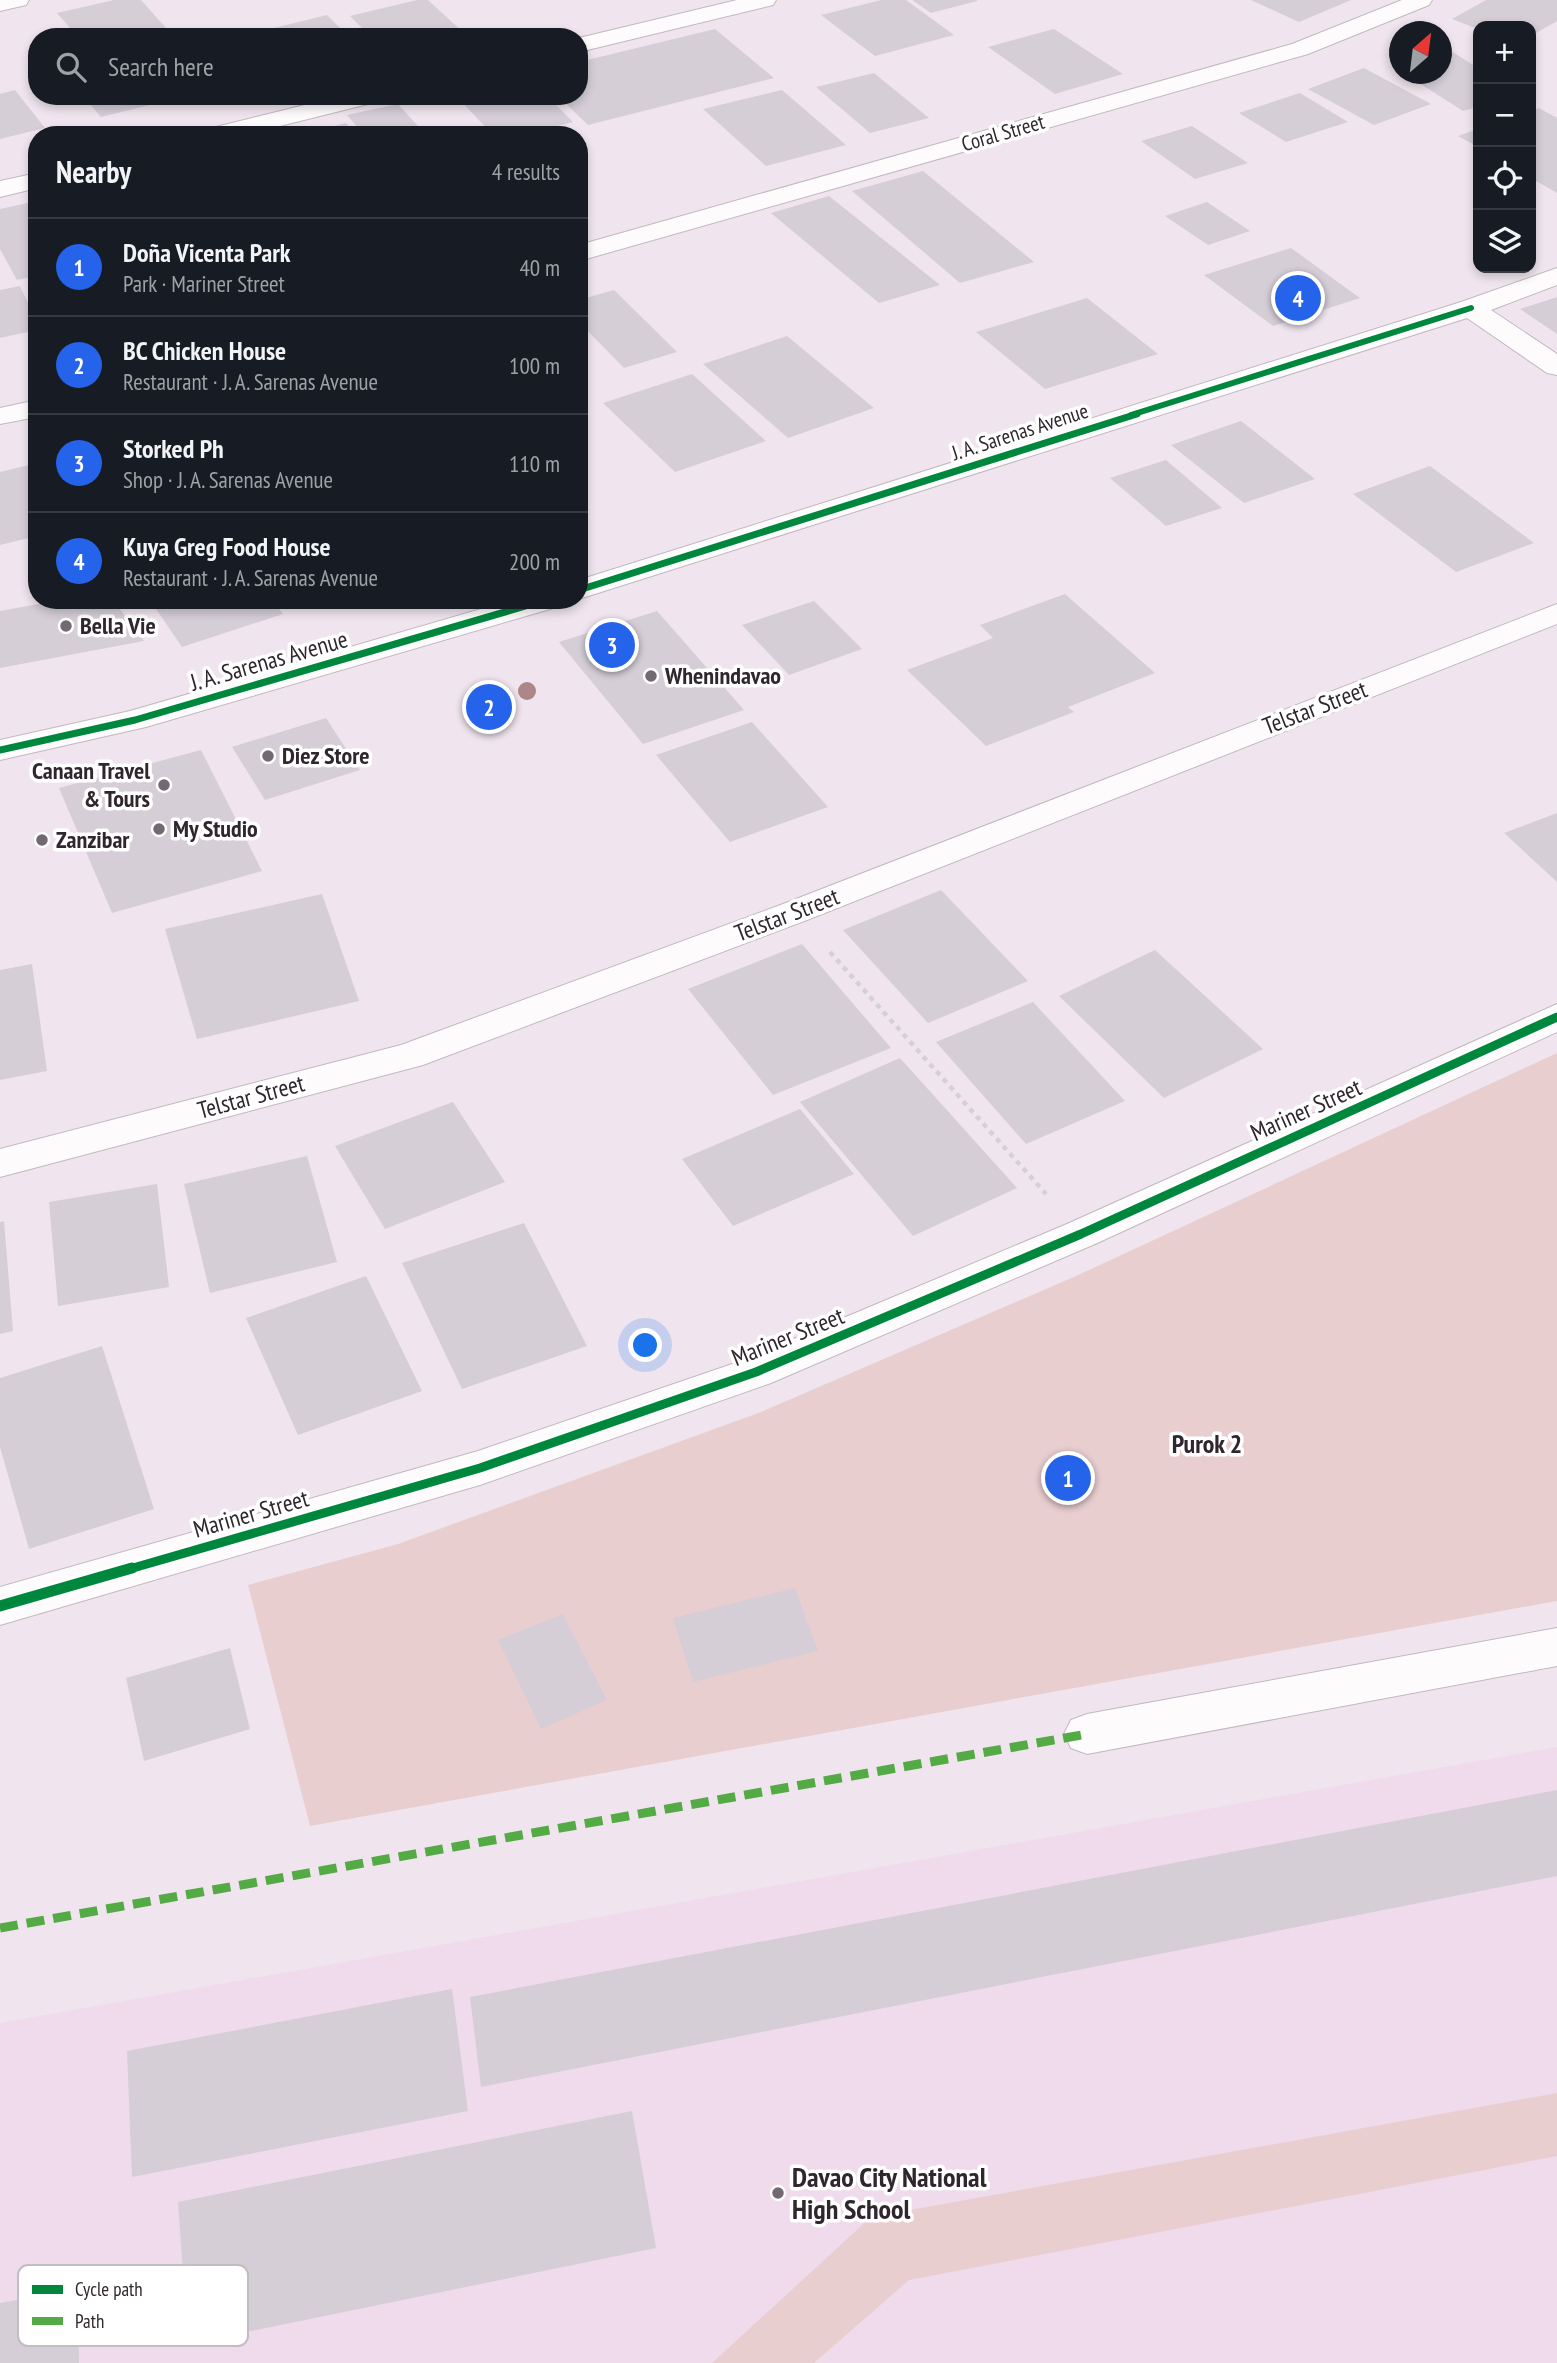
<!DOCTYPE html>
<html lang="en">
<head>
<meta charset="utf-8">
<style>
	:root { --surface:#171b24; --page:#242831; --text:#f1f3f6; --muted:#9ea1a6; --line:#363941; --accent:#2563eb }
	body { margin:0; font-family:"PT Sans Narrow",sans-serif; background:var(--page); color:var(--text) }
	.controls { position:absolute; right:21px; top:21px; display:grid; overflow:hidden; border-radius:14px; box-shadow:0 4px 10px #0003 }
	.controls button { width:63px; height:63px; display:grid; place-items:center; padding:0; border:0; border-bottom:2px solid var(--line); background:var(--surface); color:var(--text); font:35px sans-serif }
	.compass { position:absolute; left:1389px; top:21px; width:63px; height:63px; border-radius:50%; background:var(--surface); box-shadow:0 4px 10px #0003; rotate:28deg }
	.you { position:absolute; left:646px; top:1346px; width:24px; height:24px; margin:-18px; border:5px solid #fff; border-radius:50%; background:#1a73e8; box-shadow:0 0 0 10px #1a73e833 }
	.badge { display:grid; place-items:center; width:46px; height:46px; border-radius:50%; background:var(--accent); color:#fff; font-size:23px; font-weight:700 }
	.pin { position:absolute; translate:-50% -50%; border:4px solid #fff; box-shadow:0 2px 7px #0006 }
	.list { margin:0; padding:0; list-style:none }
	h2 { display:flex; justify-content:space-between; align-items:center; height:91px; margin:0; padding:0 28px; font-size:30px }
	h2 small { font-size:23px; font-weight:400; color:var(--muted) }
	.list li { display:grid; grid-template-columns:46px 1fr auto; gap:21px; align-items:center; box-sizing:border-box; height:98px; padding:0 28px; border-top:2px solid var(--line) }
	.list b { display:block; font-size:26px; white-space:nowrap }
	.list p { margin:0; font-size:23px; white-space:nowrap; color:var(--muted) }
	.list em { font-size:23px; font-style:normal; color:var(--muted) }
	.icon { flex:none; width:38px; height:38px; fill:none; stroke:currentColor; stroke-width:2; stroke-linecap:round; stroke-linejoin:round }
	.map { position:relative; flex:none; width:1557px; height:2363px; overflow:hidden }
	.search { position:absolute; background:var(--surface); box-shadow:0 4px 10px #0003; left:28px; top:28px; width:560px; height:77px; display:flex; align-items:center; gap:18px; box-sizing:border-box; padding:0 24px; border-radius:28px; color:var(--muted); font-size:26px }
	.panel { position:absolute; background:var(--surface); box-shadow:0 4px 10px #0003; left:28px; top:126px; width:560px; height:483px; border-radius:28px }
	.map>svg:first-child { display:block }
	.built { fill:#efdbeb }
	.green { fill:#e9ced0 }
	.building { fill:#d5ced7 }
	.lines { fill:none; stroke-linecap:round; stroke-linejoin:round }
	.minor-casing { stroke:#c1b8c0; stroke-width:2 }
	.major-casing { stroke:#c1b8c0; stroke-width:2 }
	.path { stroke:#d3d1d3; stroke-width:4.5; stroke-dasharray:5 5; stroke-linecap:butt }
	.minor { fill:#fdfbfc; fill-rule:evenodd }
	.major { fill:#fdfbfc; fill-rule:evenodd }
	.quiet { stroke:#54aa44; stroke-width:9; stroke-dasharray:18 9; stroke-linecap:butt }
	.cycleway-far3-casing { stroke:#fff; stroke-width:9 }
	.cycleway-far2-casing { stroke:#fff; stroke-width:10 }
	.cycleway-far1-casing { stroke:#fff; stroke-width:13 }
	.cycleway-casing { stroke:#fff; stroke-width:16 }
	.cycleway-far3 { stroke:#00873e; stroke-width:6 }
	.cycleway-far2 { stroke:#00873e; stroke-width:7 }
	.cycleway-far1 { stroke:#00873e; stroke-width:9 }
	.cycleway { stroke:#00873e; stroke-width:11 }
	.tree { fill:#ad8687 }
	.poi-dot { fill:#736a71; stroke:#fff; stroke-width:2.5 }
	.labels { text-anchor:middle; stroke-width:7; stroke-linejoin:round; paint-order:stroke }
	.far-street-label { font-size:21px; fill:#2f272d; stroke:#fff }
	.poi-label { font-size:24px; font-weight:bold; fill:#2f272d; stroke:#fff; text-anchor:start }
	.street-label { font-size:24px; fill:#2f272d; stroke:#fff }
	.neighbourhood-label { font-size:26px; font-weight:bold; fill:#2f272d; stroke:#fff }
	.near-poi-label { font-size:28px; font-weight:bold; fill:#2f272d; stroke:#fff; text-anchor:start }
	.key { fill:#fff; stroke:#c1bec0; stroke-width:2 }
	.key-label { font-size:19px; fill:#2f272d }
</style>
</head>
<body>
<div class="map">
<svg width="1557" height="2363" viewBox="0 0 1557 2363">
	<rect width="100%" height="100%" fill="#f0e5ee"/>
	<!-- built -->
	<polygon class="built" points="1557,1747 1557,2363 0,2363 0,2023"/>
	<!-- green -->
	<g class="green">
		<polygon points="1557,1053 1557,1601 310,1826 248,1585 398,1544 761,1412 1076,1276"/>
		<polygon points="1557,2093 1557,2156 909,2280 814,2363 712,2363 871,2217"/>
	</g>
	<!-- building -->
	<g class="building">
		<polygon points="114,0 141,0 174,37 78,37 57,13"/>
		<polygon points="417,0 428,0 466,35 371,37 350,16"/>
		<polygon points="881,0 906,0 954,35 875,56 821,15"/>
		<polygon points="912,0 977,0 977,1 931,13"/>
		<polygon points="1251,0 1351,0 1299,22"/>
		<polygon points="1486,0 1557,0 1557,21 1531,36 1531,26 1478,26 1478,29 1452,19"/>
		<polygon points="327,15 349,37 277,37 270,29"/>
		<polygon points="715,29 774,78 588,125 558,96 579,96 579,62"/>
		<polygon points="1054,29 1123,74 1055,94 988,47"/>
		<polygon points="1448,49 1478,68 1478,107 1463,111 1405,74 1442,74 1442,51"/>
		<polygon points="1364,68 1431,104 1374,125 1308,89"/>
		<polygon points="874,73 929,118 870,133 816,87"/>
		<polygon points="15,90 45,128 0,139 0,94"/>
		<polygon points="782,90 846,145 766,166 703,109"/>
		<polygon points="1300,93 1348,122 1286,142 1239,113"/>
		<polygon points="83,96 161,96 166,101 101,117"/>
		<polygon points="456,96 547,96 573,122 521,135 493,135"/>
		<polygon points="398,104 426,135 364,135 347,115"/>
		<polygon points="1539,108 1557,118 1557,193 1531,178 1531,111"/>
		<polygon points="346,123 356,135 301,135 301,134"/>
		<polygon points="1192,126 1248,163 1195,179 1141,141"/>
		<polygon points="1478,129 1478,147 1458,136"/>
		<polygon points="923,171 1034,262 960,283 852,191"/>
		<polygon points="829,196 940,285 879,303 771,213"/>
		<polygon points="37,201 37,276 17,280 0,249 0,209"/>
		<polygon points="1207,202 1250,231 1208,245 1165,216"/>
		<polygon points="1291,248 1360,298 1273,326 1204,275"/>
		<polygon points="20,286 37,322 37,330 0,338 0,290"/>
		<polygon points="614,290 677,352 624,368 579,322 579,300"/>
		<polygon points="1557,297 1557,334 1520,309"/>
		<polygon points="1087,298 1158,354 1045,389 976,332"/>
		<polygon points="787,336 874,408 788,438 703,364"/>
		<polygon points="692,374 766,441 675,472 603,403"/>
		<polygon points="1241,421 1315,479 1244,503 1171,445"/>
		<polygon points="1166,460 1222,508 1166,526 1110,478"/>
		<polygon points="37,463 37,536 0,545 0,472"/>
		<polygon points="1430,466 1534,543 1456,572 1353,494"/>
		<polygon points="1065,594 1155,673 1068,707 1074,712 986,746 907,670 993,638 980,625"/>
		<polygon points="60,600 113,600 144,641 0,668 0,611"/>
		<polygon points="150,600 272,600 283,614 182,647"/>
		<polygon points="814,601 862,649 789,675 742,625"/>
		<polygon points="657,611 744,710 643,744 559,642"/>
		<polygon points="326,718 360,770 265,800 232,747"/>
		<polygon points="752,722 828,807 730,842 656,755"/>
		<polygon points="201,750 262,871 112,913 59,788"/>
		<polygon points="1557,813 1557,882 1504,833"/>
		<polygon points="941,890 1028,981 928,1023 843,930"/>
		<polygon points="322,894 359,1001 197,1039 165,929"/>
		<polygon points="802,944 891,1048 773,1095 688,989"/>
		<polygon points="1155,950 1263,1049 1164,1098 1059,996"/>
		<polygon points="32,964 47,1071 0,1080 0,970"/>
		<polygon points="1033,1002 1125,1101 1026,1144 936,1042"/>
		<polygon points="900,1058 1017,1188 913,1236 800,1102"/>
		<polygon points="453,1102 505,1182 385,1229 335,1146"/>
		<polygon points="800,1109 854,1174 733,1226 682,1159"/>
		<polygon points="307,1156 337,1262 210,1293 184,1184"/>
		<polygon points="157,1184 169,1287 58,1306 49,1202"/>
		<polygon points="4,1221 13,1331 0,1334 0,1222"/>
		<polygon points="524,1223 587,1346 462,1389 402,1263"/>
		<polygon points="366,1276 422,1391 298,1435 246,1318"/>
		<polygon points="102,1346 154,1509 29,1549 0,1447 0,1378"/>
		<polygon points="795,1588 818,1651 693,1682 673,1618"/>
		<polygon points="563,1614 607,1700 541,1729 498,1640"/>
		<polygon points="230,1648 250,1729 144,1761 126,1678"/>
		<polygon points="1557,1790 1557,1876 481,2087 470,1997"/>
		<polygon points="452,1989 468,2111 132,2177 127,2051"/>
		<polygon points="632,2111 656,2248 188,2344 178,2202"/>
		<polygon points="78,2288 79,2363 0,2363 0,2303"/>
	</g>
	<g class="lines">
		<!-- minor casing -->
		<g class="minor-casing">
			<g id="minor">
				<polygon points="0,0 29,0 26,5 0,11"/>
				<polygon points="737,0 776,0 773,5 579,52 579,38"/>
				<polygon points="1402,0 1432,0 1429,5 1308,54 579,261 579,245 1292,44"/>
				<polygon points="341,96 383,96 380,101 244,135 201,135 204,130"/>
				<polygon points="37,173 37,188 0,197 0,181"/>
				<polygon points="37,400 37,417 0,424 0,408"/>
				<polygon points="1557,604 1557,624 807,920 423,1065 0,1177 0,1149 401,1045 783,904"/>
				<polygon points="1557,1004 1557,1032 1095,1244 771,1383 480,1485 0,1625 0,1587 478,1451 741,1361 1067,1224"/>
				<polygon points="1557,1628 1557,1666 1087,1754 1071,1748 1064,1734 1071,1720 1087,1714"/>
			</g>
		</g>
		<!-- major casing -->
		<g class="major-casing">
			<g id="major">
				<polygon points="1557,268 1557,285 1491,310 1557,354 1557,375 1547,373 1467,318 579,599 579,580 1461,302"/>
				<polygon points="512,600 561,600 557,607 146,727 0,760 0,740 130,711"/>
			</g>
		</g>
		<!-- path -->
		<polyline class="path" points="830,952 1046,1194"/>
		<!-- minor -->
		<use href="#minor" class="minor"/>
		<!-- major -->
		<use href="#major" class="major"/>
		<!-- quiet -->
		<polyline class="quiet" points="0,1928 1087,1734"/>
		<!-- cycleway-far3 casing -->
		<g class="cycleway-far3-casing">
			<polyline id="cycleway-far3" points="1131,415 1471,308"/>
		</g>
		<!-- cycleway-far2 casing -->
		<g class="cycleway-far2-casing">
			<g id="cycleway-far2">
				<polyline points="579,590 1137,414"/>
				<polyline points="0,750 135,720 546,600"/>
			</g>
		</g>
		<!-- cycleway-far1 casing -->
		<g class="cycleway-far1-casing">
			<polyline id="cycleway-far1" points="126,1570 480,1468 756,1372 1081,1234 1557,1017"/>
		</g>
		<!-- cycleway casing -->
		<g class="cycleway-casing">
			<polyline id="cycleway" points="0,1606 132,1568"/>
		</g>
		<!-- cycleway-far3 -->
		<use href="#cycleway-far3" class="cycleway-far3"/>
		<!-- cycleway-far2 -->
		<use href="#cycleway-far2" class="cycleway-far2"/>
		<!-- cycleway-far1 -->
		<use href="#cycleway-far1" class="cycleway-far1"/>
		<!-- cycleway -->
		<use href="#cycleway" class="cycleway"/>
	</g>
	<!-- trees -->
	<circle class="tree" cx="527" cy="691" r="9"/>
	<!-- markers -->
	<g class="poi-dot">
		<circle cx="66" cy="626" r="7"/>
		<circle cx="651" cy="676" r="7"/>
		<circle cx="268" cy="756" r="7"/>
		<circle cx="164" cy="785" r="7"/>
		<circle cx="159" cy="829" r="7"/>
		<circle cx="42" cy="840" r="7"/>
		<circle cx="778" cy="2193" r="7"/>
	</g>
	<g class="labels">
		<!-- far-street labels -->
		<g class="far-street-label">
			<text transform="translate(1003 133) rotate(-16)" y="7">Coral Street</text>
			<text transform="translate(1020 432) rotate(-18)" y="7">J. A. Sarenas Avenue</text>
		</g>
		<!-- poi labels -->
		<g class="poi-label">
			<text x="80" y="634">Bella Vie</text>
			<text x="665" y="684">Whenindavao</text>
			<text x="282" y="764">Diez Store</text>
			<text x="150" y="779" text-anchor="end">Canaan Travel<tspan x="150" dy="28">&amp; Tours</tspan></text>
			<text x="173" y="837">My Studio</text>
			<text x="56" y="848">Zanzibar</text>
		</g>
		<!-- street labels -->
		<g class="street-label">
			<text transform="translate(269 661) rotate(-16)" y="8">J. A. Sarenas Avenue</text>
			<text transform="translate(1315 708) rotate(-21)" y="8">Telstar Street</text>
			<text transform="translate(787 915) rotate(-21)" y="8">Telstar Street</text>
			<text transform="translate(251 1097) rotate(-15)" y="8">Telstar Street</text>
			<text transform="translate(1306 1110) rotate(-24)" y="8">Mariner Street</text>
			<text transform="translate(788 1337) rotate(-22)" y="8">Mariner Street</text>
			<text transform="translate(251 1514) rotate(-16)" y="8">Mariner Street</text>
		</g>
		<!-- neighbourhood labels -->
		<g class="neighbourhood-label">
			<text x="1207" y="1453">Purok 2</text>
		</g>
		<!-- near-poi labels -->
		<g class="near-poi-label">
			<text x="792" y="2187">Davao City National<tspan x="792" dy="32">High School</tspan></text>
		</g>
	</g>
	<!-- legend -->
	<rect x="18" y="2265" width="230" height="81" rx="10" class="key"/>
	<rect x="32" y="2285" width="31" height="9" fill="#00873e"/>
	<rect x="32" y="2317" width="31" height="8" fill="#54aa44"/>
	<g class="key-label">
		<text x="75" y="2296">Cycle path</text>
		<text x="75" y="2328">Path</text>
	</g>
</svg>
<div class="controls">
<button>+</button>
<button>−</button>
<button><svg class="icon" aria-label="locate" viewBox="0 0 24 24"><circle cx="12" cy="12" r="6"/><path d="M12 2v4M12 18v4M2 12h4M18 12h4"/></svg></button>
<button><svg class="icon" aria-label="layers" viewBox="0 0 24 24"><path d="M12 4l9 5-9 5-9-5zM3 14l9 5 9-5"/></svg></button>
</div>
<svg class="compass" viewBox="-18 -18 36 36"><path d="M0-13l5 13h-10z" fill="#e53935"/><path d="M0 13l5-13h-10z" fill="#9ea1a6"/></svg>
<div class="you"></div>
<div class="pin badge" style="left:1068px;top:1478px">1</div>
<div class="pin badge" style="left:489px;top:707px">2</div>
<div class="pin badge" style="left:612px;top:645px">3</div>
<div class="pin badge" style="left:1298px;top:298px">4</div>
<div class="search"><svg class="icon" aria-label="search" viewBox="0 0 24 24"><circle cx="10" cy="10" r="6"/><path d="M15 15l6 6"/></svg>Search here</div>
<section class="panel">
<h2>Nearby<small>4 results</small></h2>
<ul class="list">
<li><span class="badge">1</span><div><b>Doña Vicenta Park</b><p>Park · Mariner Street</p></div><em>40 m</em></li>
<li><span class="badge">2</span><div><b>BC Chicken House</b><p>Restaurant · J. A. Sarenas Avenue</p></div><em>100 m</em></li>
<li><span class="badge">3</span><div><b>Storked Ph</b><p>Shop · J. A. Sarenas Avenue</p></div><em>110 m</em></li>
<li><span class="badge">4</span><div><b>Kuya Greg Food House</b><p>Restaurant · J. A. Sarenas Avenue</p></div><em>200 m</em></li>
</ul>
</section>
</div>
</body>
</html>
